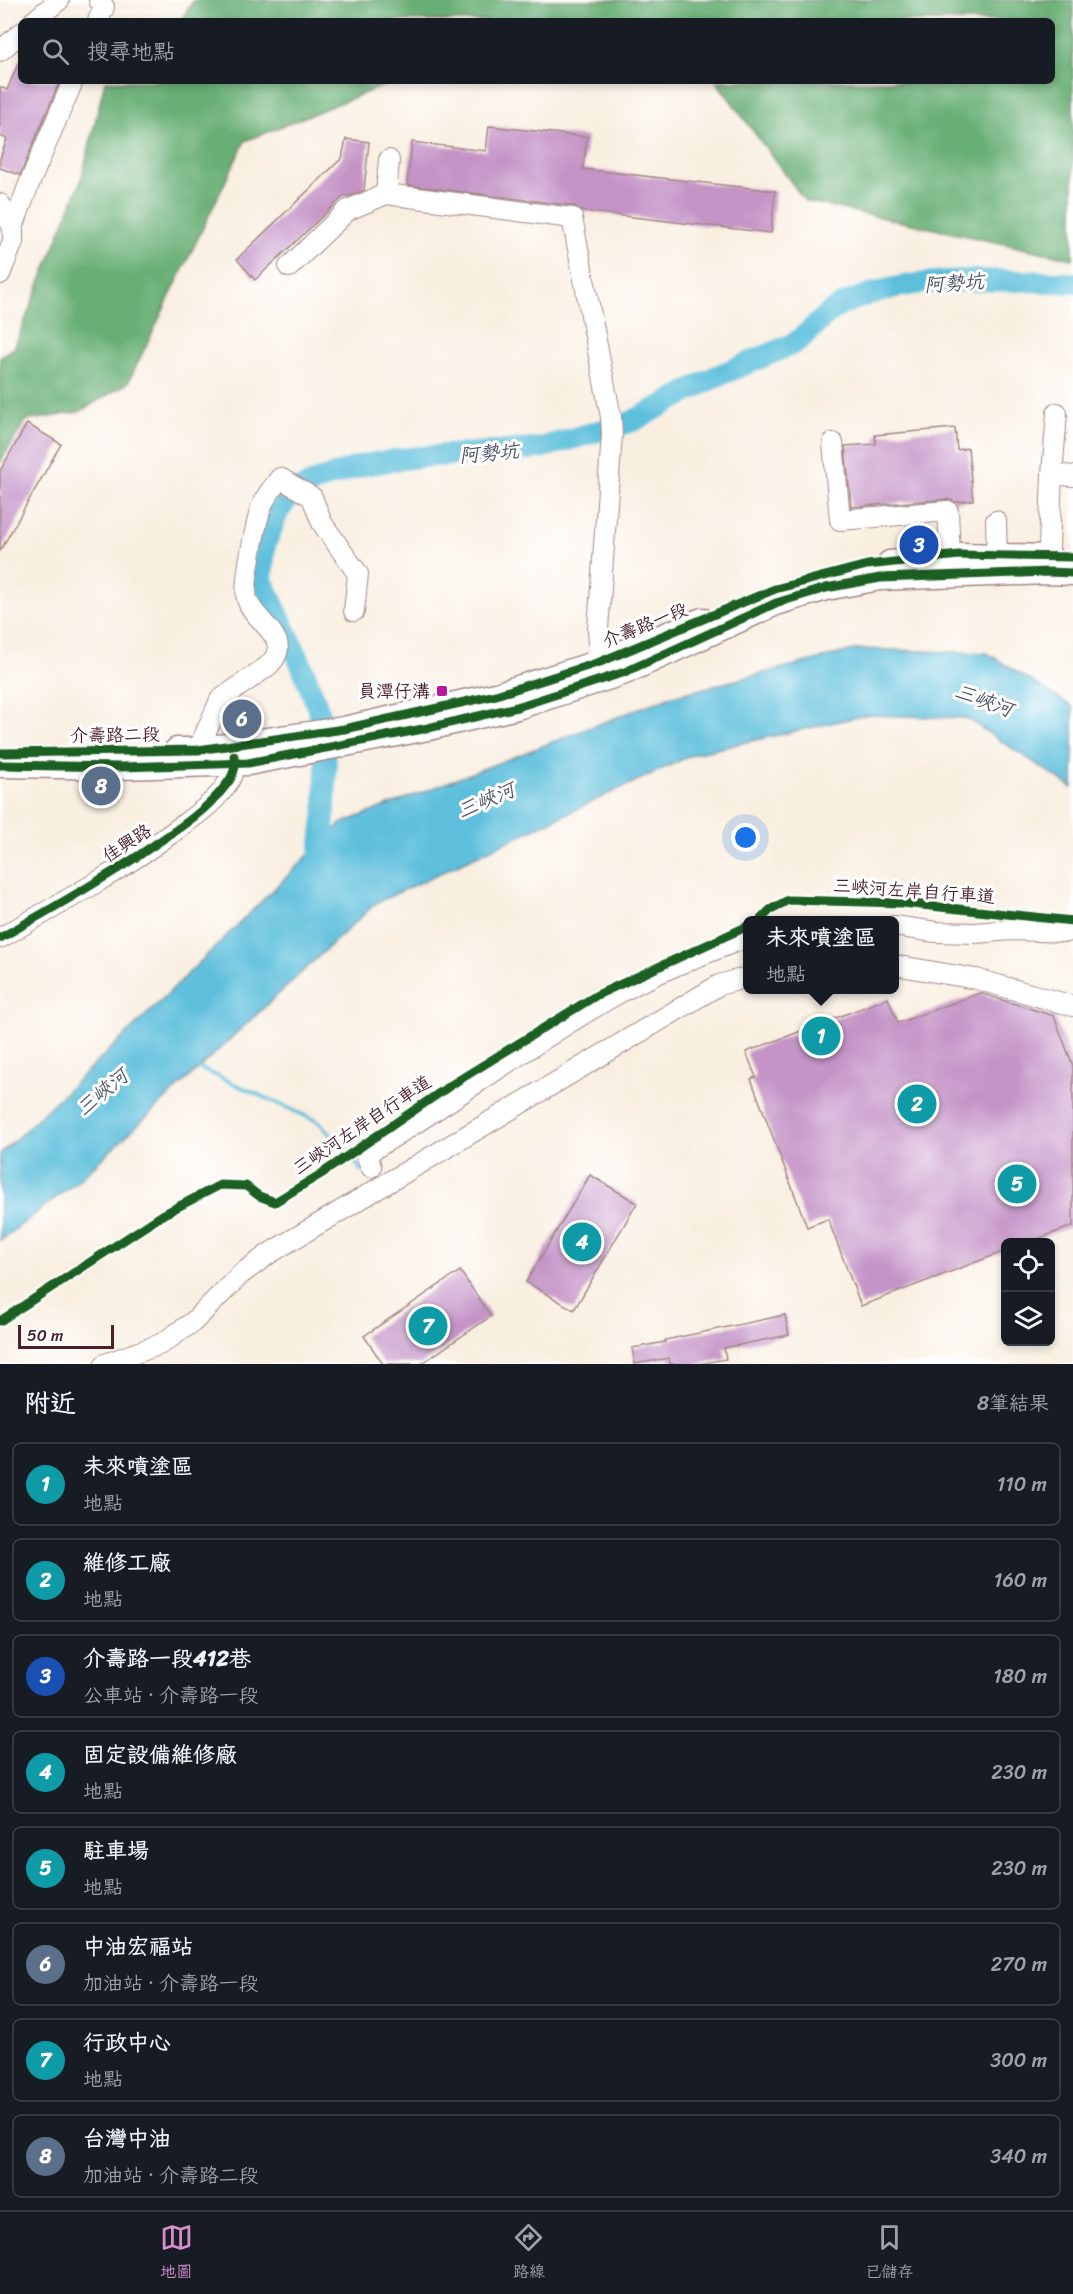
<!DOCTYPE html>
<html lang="zh-TW">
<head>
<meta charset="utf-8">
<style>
	:root { --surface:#171b24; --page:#242831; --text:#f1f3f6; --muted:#9ea1a6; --line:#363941; --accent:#d690ce }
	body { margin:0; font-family:Sriracha,"LXGW WenKai TC",sans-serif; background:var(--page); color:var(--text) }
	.controls { position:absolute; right:18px; bottom:18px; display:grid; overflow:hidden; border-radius:9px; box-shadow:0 3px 9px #0003 }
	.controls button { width:54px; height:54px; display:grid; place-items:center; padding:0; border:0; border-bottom:2px solid var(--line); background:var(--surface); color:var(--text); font:30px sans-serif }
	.scale { position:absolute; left:18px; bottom:15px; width:96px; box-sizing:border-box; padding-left:6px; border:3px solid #4a1f2b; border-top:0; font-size:16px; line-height:21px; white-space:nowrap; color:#4a1f2b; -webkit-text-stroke:4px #fff; paint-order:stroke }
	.you { position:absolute; left:746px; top:838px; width:21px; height:21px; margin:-15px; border:4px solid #fff; border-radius:50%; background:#1a73e8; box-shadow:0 0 0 9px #1a73e833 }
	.badge { display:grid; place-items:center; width:39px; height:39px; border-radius:50%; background:var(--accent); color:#fff; font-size:20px; font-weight:700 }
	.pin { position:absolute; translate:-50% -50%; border:3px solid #fff; box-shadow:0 2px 6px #0006 }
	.popup { position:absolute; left:743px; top:916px; width:156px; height:78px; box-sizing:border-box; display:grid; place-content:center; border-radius:9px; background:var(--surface); filter:drop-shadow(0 2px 4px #0005); font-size:20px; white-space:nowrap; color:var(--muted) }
	.popup b { font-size:22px; color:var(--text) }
	.popup::after { content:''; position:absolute; left:50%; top:100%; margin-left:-12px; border:12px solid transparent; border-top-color:var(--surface) }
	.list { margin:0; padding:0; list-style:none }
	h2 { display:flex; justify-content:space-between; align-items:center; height:78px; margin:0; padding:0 24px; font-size:26px }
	h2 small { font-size:20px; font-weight:400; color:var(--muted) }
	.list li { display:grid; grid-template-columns:39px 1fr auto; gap:18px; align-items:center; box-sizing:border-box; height:84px; margin:0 12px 12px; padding:0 12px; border:2px solid var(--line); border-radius:9px }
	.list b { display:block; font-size:22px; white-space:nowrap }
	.list p { margin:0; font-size:20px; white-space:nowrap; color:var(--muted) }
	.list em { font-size:20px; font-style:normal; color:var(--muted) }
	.icon { flex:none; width:33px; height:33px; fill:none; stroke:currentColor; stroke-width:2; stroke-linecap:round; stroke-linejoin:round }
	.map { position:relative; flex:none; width:1073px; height:1364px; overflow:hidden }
	.search { position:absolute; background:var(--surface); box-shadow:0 3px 9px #0003; left:18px; right:18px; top:18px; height:66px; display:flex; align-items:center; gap:15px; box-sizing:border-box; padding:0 21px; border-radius:9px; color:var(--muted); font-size:22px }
	.sheet { height:846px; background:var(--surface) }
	nav { display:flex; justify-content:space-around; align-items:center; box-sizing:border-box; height:84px; border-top:2px solid var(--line); background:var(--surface); font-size:16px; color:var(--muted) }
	nav a { display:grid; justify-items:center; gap:3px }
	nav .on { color:var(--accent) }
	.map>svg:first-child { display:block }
	.forest { fill:#68af74; stroke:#596750; stroke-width:1.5 }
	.water { fill:#5dbfdc; stroke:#546f84; stroke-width:1.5 }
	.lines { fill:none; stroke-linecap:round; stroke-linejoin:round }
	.stream { stroke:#5dbfdc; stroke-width:4 }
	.river { stroke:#5dbfdc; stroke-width:22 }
	.building { fill:#c594c7 }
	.minor-casing { stroke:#a28786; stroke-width:22 }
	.major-casing { stroke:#a28786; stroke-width:27 }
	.minor { stroke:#fff; stroke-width:20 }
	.major { stroke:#fff; stroke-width:24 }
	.cycleway-casing { stroke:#fff; stroke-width:13 }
	.cycleway { stroke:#1b5e20; stroke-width:9 }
	.poi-dot { fill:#b5179e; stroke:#fff; stroke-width:2 }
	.labels { text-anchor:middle; stroke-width:6; stroke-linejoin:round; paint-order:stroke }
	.street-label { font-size:18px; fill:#4a1f2b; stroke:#fff }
	.poi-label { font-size:18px; fill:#4a1f2b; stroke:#fff; text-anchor:end }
	.water-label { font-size:20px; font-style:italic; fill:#515769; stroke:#fff }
</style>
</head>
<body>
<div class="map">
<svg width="1073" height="1364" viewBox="0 0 1073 1364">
	<rect width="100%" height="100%" fill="#fff"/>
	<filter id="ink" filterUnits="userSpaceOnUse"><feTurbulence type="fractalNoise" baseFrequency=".0167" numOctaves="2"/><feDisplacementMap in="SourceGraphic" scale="12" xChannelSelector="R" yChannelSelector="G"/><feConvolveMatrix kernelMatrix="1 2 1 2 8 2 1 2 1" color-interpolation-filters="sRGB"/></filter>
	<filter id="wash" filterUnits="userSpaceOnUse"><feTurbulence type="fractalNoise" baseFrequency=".008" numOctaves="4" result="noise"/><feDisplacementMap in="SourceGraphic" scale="24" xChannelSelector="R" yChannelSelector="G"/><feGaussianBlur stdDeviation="1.35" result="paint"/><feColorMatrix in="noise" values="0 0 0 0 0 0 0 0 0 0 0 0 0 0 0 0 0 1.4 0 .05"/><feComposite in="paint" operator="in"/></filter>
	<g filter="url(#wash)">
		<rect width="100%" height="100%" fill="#f9efe1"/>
		<!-- forest -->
		<g class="forest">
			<polygon points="194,0 1073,0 1073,259 805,201 716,81 1052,81 1052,21 180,21"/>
			<polygon points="105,81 395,81 245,141 128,383 79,412 25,421 0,463 0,357 14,348 81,180"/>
		</g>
		<!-- water -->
		<polygon class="water" points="858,649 987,653 1073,707 1073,788 966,718 866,715 694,754 376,903 79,1180 0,1241 0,1154 138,1023 340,824 669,697"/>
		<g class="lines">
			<!-- stream -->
			<polyline class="stream" points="197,1067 319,1122 363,1171"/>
			<!-- river -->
			<path class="river" d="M 318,871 L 325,809 L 326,764 L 320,714 L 302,666 L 262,580 L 265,545 L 278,512 L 293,492 L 322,479 L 363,465 L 410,458 L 540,448 L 633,421 L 715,377 L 791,345 C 809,335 820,317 838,307 C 904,272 999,280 1073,283"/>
		</g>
		<g id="blocks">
			<!-- building -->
			<g class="building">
				<polygon points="21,57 21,81 60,81 20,175 0,168 0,159 7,139 0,136 0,87 7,90"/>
				<polygon points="489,126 587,137 583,169 775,191 771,233 581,211 574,206 407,185 412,142 486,151"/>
				<polygon points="346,139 369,142 364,190 350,196 344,196 255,280 237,259 342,158"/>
				<polygon points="27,424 61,444 0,551 0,471"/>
				<polygon points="955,428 957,450 968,448 973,500 955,502 947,499 851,507 845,446 876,444 875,435"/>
				<polygon points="980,993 1054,1016 1073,1066 1073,1226 1029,1242 1005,1242 1005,1251 861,1306 828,1219 807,1227 751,1079 756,1077 746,1052 888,998 898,1023"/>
				<polygon points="590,1175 637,1203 574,1310 526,1282"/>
				<polygon points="460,1271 491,1316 421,1364 383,1364 364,1336"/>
				<polygon points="785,1315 789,1335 724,1348 726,1359 699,1364 670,1364 669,1358 635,1364 632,1348 665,1342 665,1340"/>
			</g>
		</g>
	</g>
	<g filter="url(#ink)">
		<use href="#blocks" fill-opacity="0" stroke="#a28786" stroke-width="1.5"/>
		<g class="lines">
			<!-- minor casing -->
			<g class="minor-casing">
				<g id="minor">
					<polyline points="34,21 59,0"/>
					<polyline points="98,21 104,7 99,0"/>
					<polyline points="0,51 21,33"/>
					<polyline points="389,160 386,194 572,218 611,417 612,434 598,629 600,662 605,674"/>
					<polyline points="0,204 13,227"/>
					<polyline points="289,267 348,210 386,194"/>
					<polyline points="0,274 13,242 13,227 29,184 73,81"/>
					<polyline points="833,443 840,520 948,511 950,556"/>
					<polyline points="1052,474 1057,413"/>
					<polyline points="996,521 997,556"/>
					<polyline points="1048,571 1052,474 1073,476"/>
					<path d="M 198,750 L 220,700 L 269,665 C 296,638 253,622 247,599 C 243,585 257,514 264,501 C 268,493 275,485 280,478 L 312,497 L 322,523 L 358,574 L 354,611"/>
					<polyline points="894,926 936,932 975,933 1011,930 1067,932 1073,930"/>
					<path d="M 0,938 C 60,904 120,871 176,830 C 193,817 215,803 227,784 C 235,772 236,763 232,750"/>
					<polyline points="894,965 976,979 1073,1006"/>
					<path d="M 371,1167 L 366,1154 C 449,1104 526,1047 610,998 C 653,973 701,955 748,937"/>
					<polyline points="105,1364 161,1344 193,1322 241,1274 270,1253 719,985 748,977"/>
				</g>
			</g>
			<!-- major casing -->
			<g class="major-casing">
				<g id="major">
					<polyline points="890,563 959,555 1050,557"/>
					<polyline points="177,750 198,750 344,729 496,695 600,662 702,620"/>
					<polyline points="0,765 122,767 248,763 428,728 517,707 625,672 776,603 826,588 880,578 1048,572 1073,573"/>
				</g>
			</g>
			<!-- minor -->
			<use href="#minor" class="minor"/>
			<!-- major -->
			<use href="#major" class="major"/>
			<!-- cycleway casing -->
			<g class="cycleway-casing">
				<g id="cycleway">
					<polyline points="0,753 198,750 344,729 496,695 600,662 775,589 867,565 959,555 1073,557"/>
					<polyline points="0,765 122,767 248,763 428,728 517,707 625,672 776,603 826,588 880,578 1048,572 1073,573"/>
					<polyline points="760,920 770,910 788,900 902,903 1073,921"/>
					<path d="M 0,938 C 48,911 95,884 141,854 C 170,834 204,814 226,785 C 233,777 237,766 234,756"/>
					<polyline points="0,1321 164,1214 220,1185 246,1186 259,1196 275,1202 321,1174 451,1085 597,995 748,926"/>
				</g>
			</g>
			<!-- cycleway -->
			<use href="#cycleway" class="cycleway"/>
		</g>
	</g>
	<!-- markers -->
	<rect class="poi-dot" x="436" y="685" width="12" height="12" rx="3"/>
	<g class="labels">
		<!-- street labels -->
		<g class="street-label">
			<text transform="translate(645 625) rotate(-22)" y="6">介壽路一段</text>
			<text transform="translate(115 735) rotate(-1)" y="6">介壽路二段</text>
			<text transform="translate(127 843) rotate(-33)" y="6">佳興路</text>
			<text transform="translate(914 891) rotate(4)" y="6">三峽河左岸自行車道</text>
			<text transform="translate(362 1125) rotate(-34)" y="6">三峽河左岸自行車道</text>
		</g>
		<!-- poi labels -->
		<g class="poi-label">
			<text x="430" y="697">員潭仔溝</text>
		</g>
		<!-- water labels -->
		<g class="water-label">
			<text transform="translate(954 283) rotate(-4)" y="7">阿勢坑</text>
			<text transform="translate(489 453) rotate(-5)" y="7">阿勢坑</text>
			<text transform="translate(984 700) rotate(20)" y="7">三峽河</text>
			<text transform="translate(486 800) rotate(-23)" y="7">三峽河</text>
			<text transform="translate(102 1092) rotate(-40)" y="7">三峽河</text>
		</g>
	</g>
</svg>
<div class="controls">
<button><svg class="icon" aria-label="locate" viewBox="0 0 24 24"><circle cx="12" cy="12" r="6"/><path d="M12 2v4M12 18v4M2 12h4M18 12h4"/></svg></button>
<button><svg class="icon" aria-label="layers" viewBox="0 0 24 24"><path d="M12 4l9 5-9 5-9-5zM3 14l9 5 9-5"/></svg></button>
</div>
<div class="scale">50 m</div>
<div class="you"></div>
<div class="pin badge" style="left:821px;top:1036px;background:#0f9aa8">1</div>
<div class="popup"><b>未來噴塗區</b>地點</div>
<div class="pin badge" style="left:917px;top:1104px;background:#0f9aa8">2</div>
<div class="pin badge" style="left:919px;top:545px;background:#1a4fb4">3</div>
<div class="pin badge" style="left:582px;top:1242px;background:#0f9aa8">4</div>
<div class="pin badge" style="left:1017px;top:1184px;background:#0f9aa8">5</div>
<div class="pin badge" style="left:242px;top:719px;background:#5c6f8a">6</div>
<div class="pin badge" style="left:428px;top:1326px;background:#0f9aa8">7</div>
<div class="pin badge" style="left:101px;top:786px;background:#5c6f8a">8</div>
<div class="search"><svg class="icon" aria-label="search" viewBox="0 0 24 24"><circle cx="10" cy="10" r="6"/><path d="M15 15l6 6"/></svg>搜尋地點</div>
</div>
<section class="sheet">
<h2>附近<small>8筆結果</small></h2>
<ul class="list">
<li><span class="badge" style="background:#0f9aa8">1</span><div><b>未來噴塗區</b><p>地點</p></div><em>110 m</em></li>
<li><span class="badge" style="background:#0f9aa8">2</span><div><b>維修工廠</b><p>地點</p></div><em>160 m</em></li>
<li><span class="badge" style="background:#1a4fb4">3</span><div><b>介壽路一段412巷</b><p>公車站 · 介壽路一段</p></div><em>180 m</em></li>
<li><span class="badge" style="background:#0f9aa8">4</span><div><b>固定設備維修廠</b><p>地點</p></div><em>230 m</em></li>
<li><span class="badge" style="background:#0f9aa8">5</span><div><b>駐車場</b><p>地點</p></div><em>230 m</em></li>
<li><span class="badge" style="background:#5c6f8a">6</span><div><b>中油宏福站</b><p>加油站 · 介壽路一段</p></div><em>270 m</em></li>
<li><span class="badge" style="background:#0f9aa8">7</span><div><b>行政中心</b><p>地點</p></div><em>300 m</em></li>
<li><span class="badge" style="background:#5c6f8a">8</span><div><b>台灣中油</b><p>加油站 · 介壽路二段</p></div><em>340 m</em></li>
</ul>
</section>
<nav>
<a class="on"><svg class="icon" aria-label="map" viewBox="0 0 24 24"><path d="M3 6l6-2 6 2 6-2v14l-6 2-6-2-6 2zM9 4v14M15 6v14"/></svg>地圖</a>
<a><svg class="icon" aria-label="directions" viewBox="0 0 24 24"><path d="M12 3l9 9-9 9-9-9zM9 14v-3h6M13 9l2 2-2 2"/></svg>路線</a>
<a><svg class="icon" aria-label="saved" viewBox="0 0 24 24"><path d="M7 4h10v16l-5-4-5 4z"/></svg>已儲存</a>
</nav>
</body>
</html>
